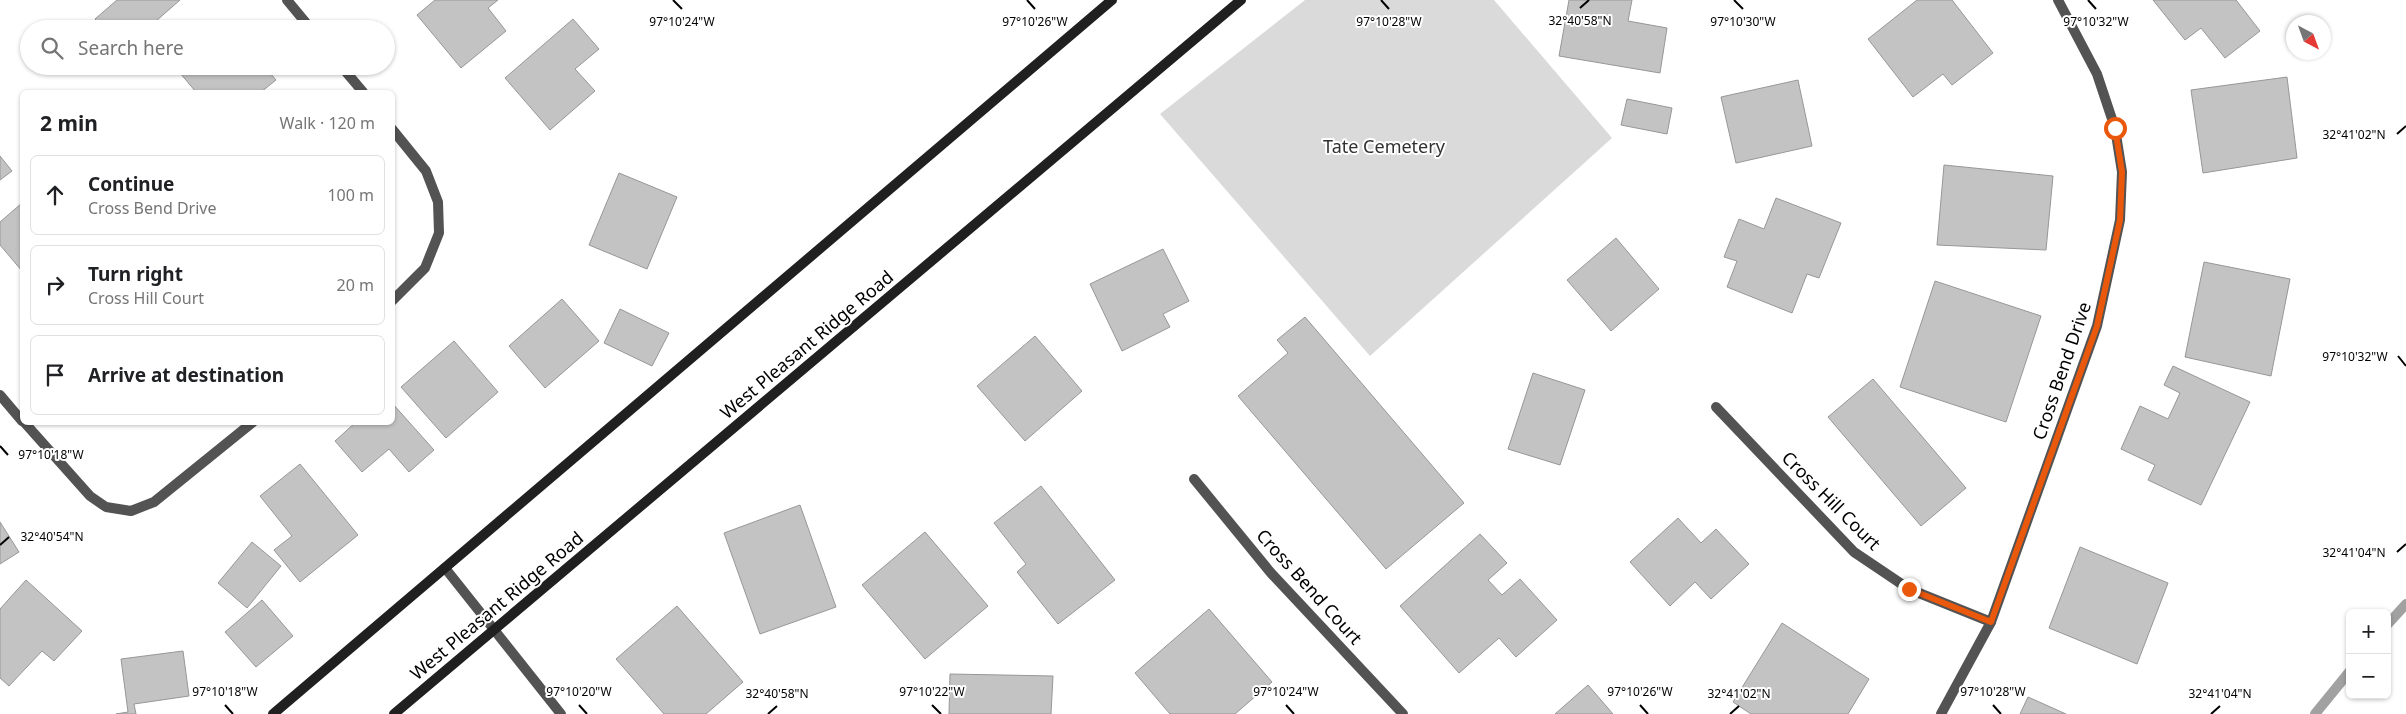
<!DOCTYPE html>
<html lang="en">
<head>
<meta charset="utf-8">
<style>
	:root { --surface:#fff; --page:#f6f6f6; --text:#202124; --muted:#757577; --line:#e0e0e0 }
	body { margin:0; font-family:"Noto Sans",sans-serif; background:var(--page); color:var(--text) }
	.controls { position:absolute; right:15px; bottom:15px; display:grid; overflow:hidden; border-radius:8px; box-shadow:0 1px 4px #0004 }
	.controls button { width:45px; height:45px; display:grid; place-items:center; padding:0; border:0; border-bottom:1px solid var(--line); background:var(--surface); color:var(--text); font:25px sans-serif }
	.compass { position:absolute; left:2286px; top:15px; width:45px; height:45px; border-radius:50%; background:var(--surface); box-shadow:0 1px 4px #0004; rotate:139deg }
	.stop { position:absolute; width:15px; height:15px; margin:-11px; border:4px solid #ea580c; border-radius:50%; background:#fff }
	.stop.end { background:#ea580c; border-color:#fff; box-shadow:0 1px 5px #0008 }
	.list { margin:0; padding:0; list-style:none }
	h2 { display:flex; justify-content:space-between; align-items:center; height:65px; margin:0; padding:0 20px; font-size:21px }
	h2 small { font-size:16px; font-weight:400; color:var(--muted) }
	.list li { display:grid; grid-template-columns:32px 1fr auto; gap:15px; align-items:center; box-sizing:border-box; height:80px; margin:0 10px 10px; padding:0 10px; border:1px solid var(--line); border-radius:8px }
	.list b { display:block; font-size:19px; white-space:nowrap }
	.list p { margin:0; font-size:16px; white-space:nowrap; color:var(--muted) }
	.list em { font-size:16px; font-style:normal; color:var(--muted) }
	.icon { flex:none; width:28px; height:28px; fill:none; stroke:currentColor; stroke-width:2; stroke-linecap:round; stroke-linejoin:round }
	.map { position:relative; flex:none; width:2406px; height:714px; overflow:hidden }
	.search { position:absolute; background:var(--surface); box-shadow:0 1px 4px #0004; left:20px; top:20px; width:375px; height:55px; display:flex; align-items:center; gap:12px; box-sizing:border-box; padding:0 18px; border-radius:28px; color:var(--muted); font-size:19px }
	.panel { position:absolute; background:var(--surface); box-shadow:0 1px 4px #0004; left:20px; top:90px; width:375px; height:335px; border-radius:8px }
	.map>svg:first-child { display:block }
	.green { fill:#dadada }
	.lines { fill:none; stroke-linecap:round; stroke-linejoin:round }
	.stream { stroke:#a1a1a1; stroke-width:10 }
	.building { fill:#c3c3c3; stroke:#979797 }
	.street { stroke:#535353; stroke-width:10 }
	.secondary { stroke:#202020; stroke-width:10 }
	.route { stroke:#ea580c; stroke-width:6 }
	.ticks { fill:none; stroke:#000; stroke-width:2 }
	.labels { text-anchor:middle; stroke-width:4; stroke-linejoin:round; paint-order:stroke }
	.park-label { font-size:18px; fill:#313131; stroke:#fff }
	.street-label { font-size:18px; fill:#000; stroke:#fff }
	.ticks-label { font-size:12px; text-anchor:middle; fill:#000; stroke:#fff; stroke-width:4; stroke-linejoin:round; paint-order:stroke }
</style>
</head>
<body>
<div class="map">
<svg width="2406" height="714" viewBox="0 0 2406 714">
	<rect width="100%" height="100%" fill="#fff"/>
	<!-- green -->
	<polygon class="green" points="1305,0 1494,0 1612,138 1370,356 1160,114"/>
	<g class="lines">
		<!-- stream -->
		<g class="stream">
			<polyline points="2387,625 2406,604"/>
			<polyline points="2315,714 2350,671"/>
		</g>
	</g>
	<!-- building -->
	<g class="building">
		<polygon points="117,0 180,0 147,29 104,29 95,19"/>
		<polygon points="435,0 498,0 488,8 506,31 461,68 417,15"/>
		<polygon points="1569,0 1632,0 1628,21 1667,28 1660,73 1559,56"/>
		<polygon points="1917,0 1952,0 1993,53 1952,85 1943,74 1913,97 1868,39"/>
		<polygon points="2153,0 2236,0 2260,31 2225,58 2201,28 2185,40"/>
		<polygon points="573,19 599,49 575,69 595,91 550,130 505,78"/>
		<polygon points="187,66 264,66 276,80 261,92 196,92 180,73"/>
		<polygon points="2287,77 2297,158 2203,173 2191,90"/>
		<polygon points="1798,80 1812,146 1736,163 1721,97"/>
		<polygon points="1627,99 1672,108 1667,134 1621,125"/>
		<polygon points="0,156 12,171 0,180"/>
		<polygon points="1944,165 2053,176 2046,250 1937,245"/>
		<polygon points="619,173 677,197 647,269 589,245"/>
		<polygon points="1776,198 1841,223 1819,278 1807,274 1792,313 1727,287 1737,261 1724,257 1739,219 1764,229"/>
		<polygon points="22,203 22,271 0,245 0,222"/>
		<polygon points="1616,238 1659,289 1611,331 1567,280"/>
		<polygon points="1163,249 1189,301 1163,314 1170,327 1122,351 1090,284"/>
		<polygon points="2204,262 2290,279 2271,376 2185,357"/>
		<polygon points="1935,281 2041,316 2006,422 1900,387"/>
		<polygon points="562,299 599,341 545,388 509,346"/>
		<polygon points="620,309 669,333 652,366 604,343"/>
		<polygon points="1305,317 1464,503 1386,569 1238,396 1288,353 1277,340"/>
		<polygon points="1035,336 1082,391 1025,441 977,386"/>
		<polygon points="454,341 498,392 446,438 401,387"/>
		<polygon points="2173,366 2250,402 2201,505 2148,480 2155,465 2121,449 2140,406 2168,419 2180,393 2164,385"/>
		<polygon points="1533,373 1585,390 1560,465 1508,449"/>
		<polygon points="1873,379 1966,488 1921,526 1828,417"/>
		<polygon points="392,403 434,450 409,472 389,449 362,472 335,441 356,422 392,422"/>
		<polygon points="300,464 358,535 300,582 274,550 292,536 260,496"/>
		<polygon points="1041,486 1115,580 1058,624 1017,572 1026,564 994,523"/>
		<polygon points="800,505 836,607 760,634 724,533"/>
		<polygon points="1678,518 1701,543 1716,529 1749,564 1711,599 1695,582 1670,606 1630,562"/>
		<polygon points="0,522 19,552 0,564"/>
		<polygon points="925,532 988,606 925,659 862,585"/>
		<polygon points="1480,534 1507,563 1488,580 1502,595 1520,579 1557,620 1516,657 1499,638 1459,673 1400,606"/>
		<polygon points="252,542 281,566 247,608 218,583"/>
		<polygon points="2080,547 2168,583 2137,664 2049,628"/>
		<polygon points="26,580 82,631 54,661 42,651 9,686 0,678 0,609"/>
		<polygon points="262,600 293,636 256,667 225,632"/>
		<polygon points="677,606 743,682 706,714 664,714 616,659"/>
		<polygon points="1209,609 1272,682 1235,714 1170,714 1135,673"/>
		<polygon points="1782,623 1869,679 1848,714 1751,714 1733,702"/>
		<polygon points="183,651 189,696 134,704 136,714 116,714 128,712 121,659"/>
		<polygon points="950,674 1053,676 1051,714 949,714"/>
		<polygon points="1588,685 1613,714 1555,714"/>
		<polygon points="2028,697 2066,714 2020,714"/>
	</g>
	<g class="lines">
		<!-- street -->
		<g class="street">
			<polyline points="287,0 311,29"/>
			<polyline points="341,66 363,92"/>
			<polyline points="392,129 426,171 438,202 439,233 425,268 392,301"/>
			<polyline points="0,395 22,421"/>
			<polyline points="1716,407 1854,552 1909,589 1991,622"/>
			<polyline points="24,422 90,496 106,507 131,511 154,502 253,422"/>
			<polyline points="1194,479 1271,573 1403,714"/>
			<polyline points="445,568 561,714"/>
			<polyline points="1941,714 1991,622 2097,326 2120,220 2122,172 2115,128 2097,74 2058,0"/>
		</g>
		<!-- secondary -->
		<g class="secondary">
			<polyline points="273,714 1112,0"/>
			<polyline points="394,714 1241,0"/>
		</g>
	</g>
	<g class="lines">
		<!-- route -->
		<polyline class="route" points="1909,589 1991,622 2097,326 2120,220 2122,172 2115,128"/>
	</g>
	<!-- ticks -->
	<path class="ticks" d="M 673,0 L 682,9M 1027,0 L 1035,9M 1381,0 L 1389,9M 1734,0 L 1743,9M 2088,0 L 2096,9M 1580,8 L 1589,0M 2397,134 L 2406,126M 2398,356 L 2406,366M 0,446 L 8,455M 0,545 L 9,537M 2397,552 L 2406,544M 225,705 L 233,714M 579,705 L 587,714M 932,705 L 941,714M 1286,705 L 1294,714M 1640,705 L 1648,714M 1993,705 L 2001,714M 768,714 L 777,706M 1730,714 L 1739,706M 2211,714 L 2220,706"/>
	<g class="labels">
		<!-- park labels -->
		<g class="park-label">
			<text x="1384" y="153">Tate Cemetery</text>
		</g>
		<!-- street labels -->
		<g class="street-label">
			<text transform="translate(807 345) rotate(-40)" y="6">West Pleasant Ridge Road</text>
			<text transform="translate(2062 371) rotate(-71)" y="6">Cross Bend Drive</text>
			<text transform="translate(1831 501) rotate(45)" y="6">Cross Hill Court</text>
			<text transform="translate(1309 587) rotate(48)" y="6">Cross Bend Court</text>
			<text transform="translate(497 606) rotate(-40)" y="6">West Pleasant Ridge Road</text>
		</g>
	</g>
	<g class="ticks-label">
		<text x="1580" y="25">32°40'58"N</text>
		<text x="682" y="26">97°10'24"W</text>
		<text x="1035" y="26">97°10'26"W</text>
		<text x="1389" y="26">97°10'28"W</text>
		<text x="1743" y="26">97°10'30"W</text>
		<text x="2096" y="26">97°10'32"W</text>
		<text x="2354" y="139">32°41'02"N</text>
		<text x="2355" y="361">97°10'32"W</text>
		<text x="51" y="459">97°10'18"W</text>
		<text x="52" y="541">32°40'54"N</text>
		<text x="2354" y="557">32°41'04"N</text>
		<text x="225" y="696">97°10'18"W</text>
		<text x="579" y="696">97°10'20"W</text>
		<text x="932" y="696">97°10'22"W</text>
		<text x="1286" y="696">97°10'24"W</text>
		<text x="1640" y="696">97°10'26"W</text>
		<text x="1993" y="696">97°10'28"W</text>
		<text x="777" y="698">32°40'58"N</text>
		<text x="1739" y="698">32°41'02"N</text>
		<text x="2220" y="698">32°41'04"N</text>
	</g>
</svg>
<div class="controls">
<button>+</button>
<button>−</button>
</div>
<svg class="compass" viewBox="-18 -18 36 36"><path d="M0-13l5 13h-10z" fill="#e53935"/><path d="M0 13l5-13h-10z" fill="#757577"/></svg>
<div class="stop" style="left:2115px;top:128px"></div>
<div class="stop end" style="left:1909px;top:589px"></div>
<div class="search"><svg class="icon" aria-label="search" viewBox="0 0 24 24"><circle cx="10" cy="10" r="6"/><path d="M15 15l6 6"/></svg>Search here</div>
<section class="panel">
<h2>2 min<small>Walk · 120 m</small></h2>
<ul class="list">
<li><svg class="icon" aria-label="ahead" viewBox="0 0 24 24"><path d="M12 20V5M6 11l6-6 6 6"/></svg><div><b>Continue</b><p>Cross Bend Drive</p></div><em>100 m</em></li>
<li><svg class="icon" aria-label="right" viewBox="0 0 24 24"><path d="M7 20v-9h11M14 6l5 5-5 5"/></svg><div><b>Turn right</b><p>Cross Hill Court</p></div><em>20 m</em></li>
<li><svg class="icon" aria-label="arrive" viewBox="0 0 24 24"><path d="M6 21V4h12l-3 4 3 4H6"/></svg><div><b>Arrive at destination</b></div></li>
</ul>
</section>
</div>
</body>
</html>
